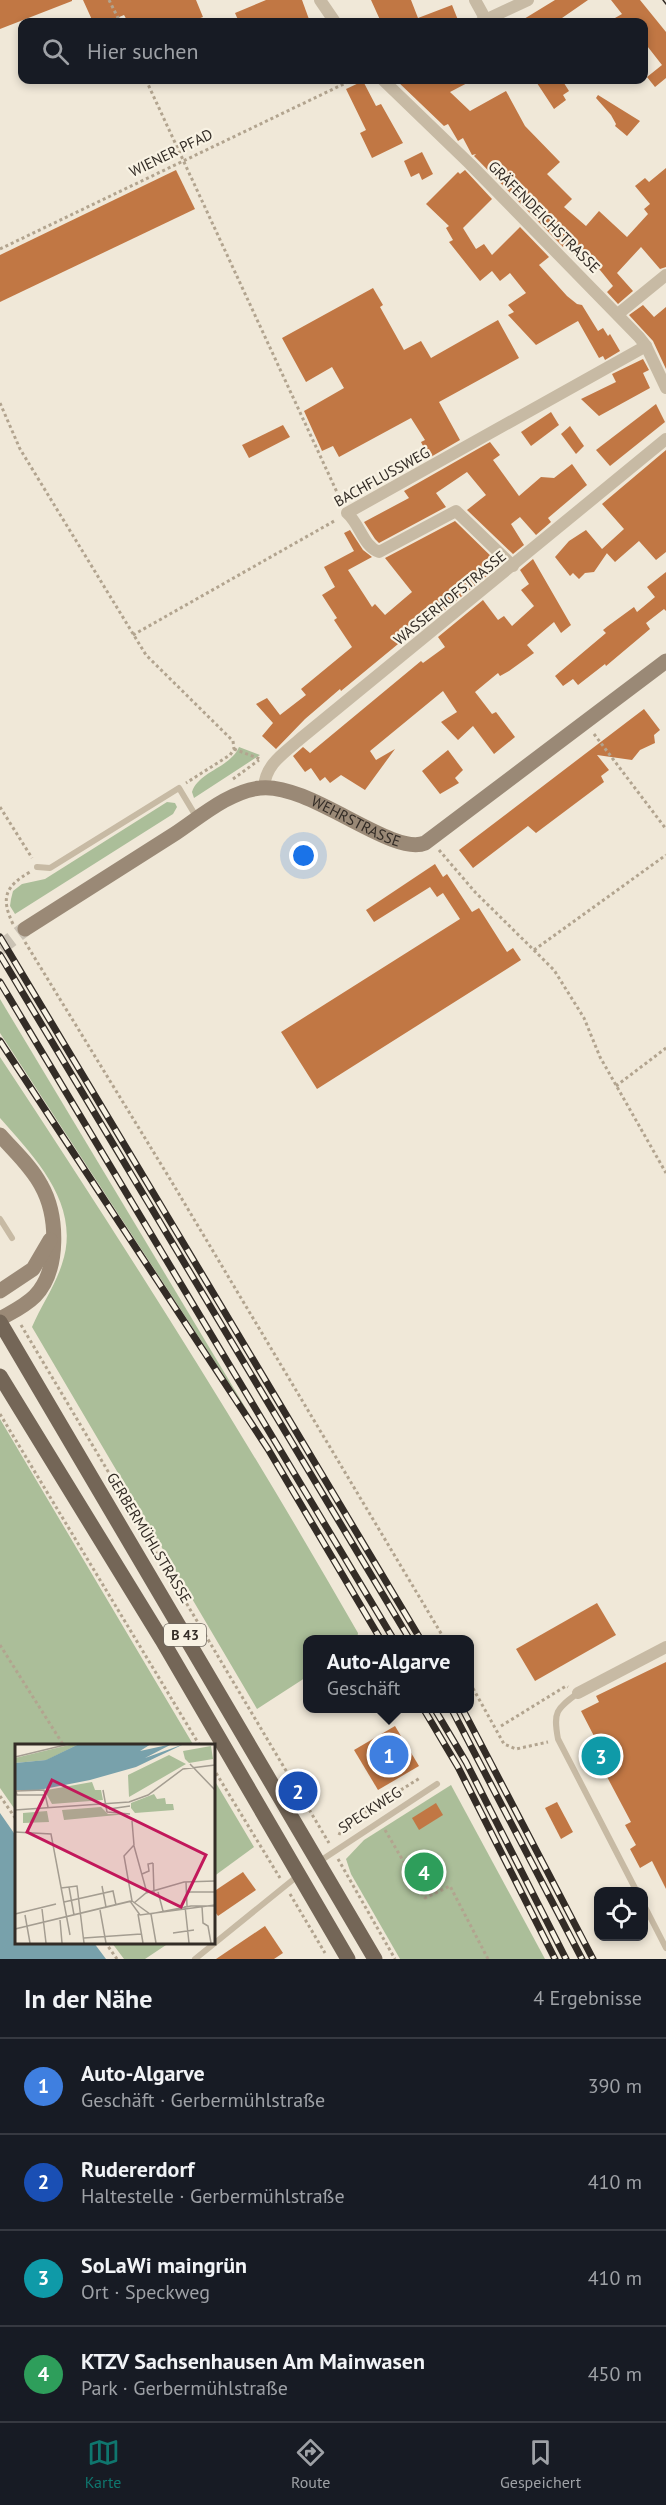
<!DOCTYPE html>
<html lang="de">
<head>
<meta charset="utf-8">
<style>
	:root { --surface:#171b24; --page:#242831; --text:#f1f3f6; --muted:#9ea1a6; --line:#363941; --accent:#0f766e }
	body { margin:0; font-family:"PT Sans",sans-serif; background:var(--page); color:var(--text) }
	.controls { position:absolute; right:18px; bottom:18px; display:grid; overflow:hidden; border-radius:12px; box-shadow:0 3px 9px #0003 }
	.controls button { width:54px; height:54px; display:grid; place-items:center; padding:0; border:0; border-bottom:2px solid var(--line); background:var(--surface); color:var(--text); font:30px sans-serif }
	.you { position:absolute; left:304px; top:856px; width:21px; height:21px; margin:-15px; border:4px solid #fff; border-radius:50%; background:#1a73e8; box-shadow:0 0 0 9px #1a73e833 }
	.badge { display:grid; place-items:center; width:39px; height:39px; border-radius:50%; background:var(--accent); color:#fff; font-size:20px; font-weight:700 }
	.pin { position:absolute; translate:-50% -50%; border:3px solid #fff; box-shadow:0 2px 6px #0006 }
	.popup { position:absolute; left:303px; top:1635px; width:171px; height:78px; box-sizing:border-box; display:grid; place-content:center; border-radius:12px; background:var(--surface); filter:drop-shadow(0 2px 4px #0005); font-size:20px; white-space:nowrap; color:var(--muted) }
	.popup b { font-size:22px; color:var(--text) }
	.popup::after { content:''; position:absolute; left:50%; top:100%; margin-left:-12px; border:12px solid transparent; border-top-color:var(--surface) }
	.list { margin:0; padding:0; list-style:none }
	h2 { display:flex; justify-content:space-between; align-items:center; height:78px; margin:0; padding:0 24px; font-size:26px }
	h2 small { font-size:20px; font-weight:400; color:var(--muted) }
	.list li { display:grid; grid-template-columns:39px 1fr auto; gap:18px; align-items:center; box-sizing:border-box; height:96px; padding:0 24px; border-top:2px solid var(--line) }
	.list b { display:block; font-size:22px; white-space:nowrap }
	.list p { margin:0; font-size:20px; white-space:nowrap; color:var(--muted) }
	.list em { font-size:20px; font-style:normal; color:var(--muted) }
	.icon { flex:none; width:33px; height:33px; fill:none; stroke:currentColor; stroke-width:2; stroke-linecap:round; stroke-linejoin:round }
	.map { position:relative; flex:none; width:666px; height:1959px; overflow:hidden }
	.search { position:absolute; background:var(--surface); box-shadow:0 3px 9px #0003; left:18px; right:18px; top:18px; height:66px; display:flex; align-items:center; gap:15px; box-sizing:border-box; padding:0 21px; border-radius:12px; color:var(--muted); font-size:22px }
	.sheet { height:462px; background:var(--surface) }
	nav { display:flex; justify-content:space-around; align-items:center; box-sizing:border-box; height:84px; border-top:2px solid var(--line); background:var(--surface); font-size:16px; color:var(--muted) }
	nav a { display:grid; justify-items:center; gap:3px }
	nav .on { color:var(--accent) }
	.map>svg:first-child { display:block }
	.green { fill:#abbe99 }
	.water { fill:#78a1ab }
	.building { fill:#c17744 }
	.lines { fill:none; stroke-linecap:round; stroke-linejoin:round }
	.secondary-tunnel { stroke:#cac2b4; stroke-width:15; stroke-dasharray:15 8; stroke-linecap:butt }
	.path { stroke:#b2a48f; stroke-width:3; stroke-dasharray:3 3; stroke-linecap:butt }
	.lane { stroke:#c7baa4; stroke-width:6 }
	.street { stroke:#c7baa4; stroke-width:12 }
	.secondary { stroke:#9a8976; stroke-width:15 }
	.primary { stroke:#746657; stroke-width:15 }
	.tram { stroke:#332c26; stroke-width:1.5 }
	.rail-casing { stroke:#332c26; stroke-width:7 }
	.rail { stroke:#f8f2e3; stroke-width:4.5; stroke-dasharray:14; stroke-linecap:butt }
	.labels { text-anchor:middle; stroke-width:4.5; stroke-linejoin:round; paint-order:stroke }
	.shield { fill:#f8f2e3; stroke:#6e675f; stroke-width:1.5 }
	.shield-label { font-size:14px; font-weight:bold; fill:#332c26 }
	.street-label { font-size:15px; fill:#332c26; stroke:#f8f2e3 }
	.inset-road { fill:none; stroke:#a49d91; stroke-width:1.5 }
	.view { fill:#c2185b; fill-opacity:0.15; stroke:#c2185b; stroke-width:3 }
	.inset-edge { fill:none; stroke:#332c26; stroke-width:3 }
</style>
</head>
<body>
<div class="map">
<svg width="666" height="1959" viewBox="0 0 666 1959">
	<rect width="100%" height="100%" fill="#f0e8d8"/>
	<!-- green -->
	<g class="green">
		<path d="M 239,747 L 260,755 L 194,798 L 192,792 C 199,771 230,768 239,747 Z"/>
		<polygon points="167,802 175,803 177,807 173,814 15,914 10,906 11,899 13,891 22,884 45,879"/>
		<polygon points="0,999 251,1417 0,1033"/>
		<path d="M 0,1057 C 125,1246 246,1437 358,1633 L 357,1639 L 308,1640 L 308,1676 L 257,1709 L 32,1327 C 41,1306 55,1286 62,1264 C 82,1205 35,1158 0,1118 Z"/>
		<polygon points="0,1419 194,1746 16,1746 16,1811 0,1788"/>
		<polygon points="213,1778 254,1847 213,1877"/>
		<polygon points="451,1785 545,1959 400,1959 351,1874 346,1859 364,1840"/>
		<polygon points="112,1943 169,1943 145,1959 124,1959"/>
	</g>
	<!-- water -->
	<polygon class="water" points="0,1813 16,1836 16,1942 94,1943 106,1959 0,1959"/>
	<!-- building -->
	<g class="building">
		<polygon points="0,0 72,0 72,1 0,29"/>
		<polygon points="83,0 196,0 203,17 190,22 128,22 124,15 107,22 93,22"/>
		<polygon points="266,0 302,0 310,22 239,22 235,13"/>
		<polygon points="371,0 411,0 418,18 452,5 458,20 451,22 381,22"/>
		<polygon points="555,0 588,0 562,18 565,22 519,22"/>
		<polygon points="611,0 640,0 666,32 666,78 655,87 647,77 662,65 644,42 644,22 608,22 622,14"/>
		<polygon points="396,80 473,80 450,92 470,111 506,91 525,126 560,162 547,174 572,199 564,207 586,226 599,211 627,237 648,214 644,209 650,204 635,186 645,178 649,182 666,168 666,267 660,269 641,247 617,273 633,291 618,304 607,292 613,286 591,259 584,266 573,252 565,245 563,247 474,156 476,154 472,155 463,138 458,141 448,124 444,126"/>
		<polygon points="535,80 562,80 569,91 563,95 566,100 554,109"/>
		<polygon points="363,81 376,106 381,104 403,143 372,158 360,133 366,130 346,89"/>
		<polygon points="598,95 640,121 627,136 615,126 616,124 611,115 596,98"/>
		<polygon points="422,152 433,174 422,180 419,173 411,177 404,161"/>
		<polygon points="176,170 195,209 0,302 0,255"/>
		<polygon points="465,170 492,199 463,228 476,249 484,244 492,255 520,227 549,257 539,265 567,296 577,304 582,305 598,331 603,328 608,336 610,334 620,351 605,360 603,356 599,358 578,321 536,345 508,315 514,312 508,305 526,293 510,273 500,281 492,271 480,281 449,242 453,240 446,228 449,226 426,204 458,172 460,174"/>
		<polygon points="373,288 383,305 380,307 404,350 421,341 431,358 498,320 519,358 439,402 460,440 429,458 421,442 425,440 411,418 339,457 333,446 322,451 304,411 344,388 332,367 306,382 282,338"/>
		<polygon points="643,305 654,317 666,307 666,369 653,341 629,315"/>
		<polygon points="643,359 649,370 643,373 650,388 599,416 581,399 616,382 612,374"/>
		<polygon points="656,404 665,422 610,466 596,450"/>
		<polygon points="551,412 559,425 531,446 521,432"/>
		<polygon points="283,425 290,437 249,458 242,445"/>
		<polygon points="570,426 584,446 576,454 561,434"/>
		<polygon points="490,442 500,455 493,460 519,496 541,477 554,478 572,464 587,485 548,518 551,522 536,535 520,517 511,524 524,545 513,554 467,510 486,495 467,472 436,493 446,507 379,543 375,539 364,522 409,498 404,491"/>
		<polygon points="666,450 666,552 656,560 639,541 615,562 604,550 607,553 594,572 585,573 579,579 573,573 570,576 555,557 569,541 586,530 602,549 624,529 602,504"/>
		<polygon points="455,521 500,565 428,624 426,621 341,691 340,689 305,719 276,749 262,736 273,723 256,704 267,698 280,715 306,695 301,689 352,647 334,620 337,618 322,595 335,587 324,567 354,551 344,533 350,530 363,550 372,557 348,570 372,607 375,604 385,615 412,592 385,558"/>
		<polygon points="533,559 571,625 561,633 554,622 527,645 534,653 509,671 500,676 498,673 475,692 492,714 496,712 515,737 494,754 473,726 458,740 441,722 457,712 443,691 370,751 376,760 395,749 365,790 341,775 330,783 325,777 320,781 311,768 305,772 293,756 303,747 310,753 421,661 423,663 445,647 438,637 483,600 498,620 504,616 512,626 534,606 521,590 529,584 520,570"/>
		<polygon points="666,572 666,611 664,609 646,623 650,629 606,666 605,664 578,685 573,679 563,686 555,676 606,633 603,630 608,626 634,607 637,612 655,597 647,587"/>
		<polygon points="644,709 660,730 654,735 655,743 640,750 632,760 597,755 609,770 601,776 604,782 536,833 528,826 473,868 459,850"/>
		<polygon points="448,750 463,770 455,778 459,783 440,794 422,771"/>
		<polygon points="435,864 443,877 447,874 472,912 479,908 507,952 513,948 521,960 317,1089 281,1032 460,919 443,893 437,897 430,887 374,922 366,910"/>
		<polygon points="597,1603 616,1635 535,1681 516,1649"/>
		<polygon points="666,1662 666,1889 652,1861 640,1868 630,1849 636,1845 625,1825 631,1822 588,1741 595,1738 581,1711 599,1702 596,1696"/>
		<polygon points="395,1726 419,1766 378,1790 354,1750"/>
		<polygon points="557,1802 573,1832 561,1839 545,1808"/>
		<polygon points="436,1803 443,1815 419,1830 412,1818"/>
		<polygon points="243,1872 256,1890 218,1916 213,1909 213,1892"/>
		<polygon points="265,1926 283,1953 274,1959 216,1959"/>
	</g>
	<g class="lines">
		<!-- secondary-tunnel -->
		<polyline class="secondary-tunnel" points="0,948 25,929"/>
		<!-- path -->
		<g class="path">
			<polyline points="109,0 120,22"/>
			<polyline points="146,80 342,503"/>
			<polyline points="0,249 352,80"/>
			<polyline points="0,403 20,449 146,655 233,741 234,749 230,755 186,783"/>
			<polyline points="133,635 336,520"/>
			<polyline points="594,734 666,829"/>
			<polyline points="234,749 260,759"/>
			<polyline points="233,779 259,760"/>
			<polyline points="0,807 32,858"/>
			<polyline points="439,850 475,892 554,970 584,1018 600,1057 666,1173"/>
			<path d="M 13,924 C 0,897 6,886 30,872"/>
			<polyline points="25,942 170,1179 445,1640"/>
			<polyline points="534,950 666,855"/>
			<polyline points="616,1086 666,1048"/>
			<polyline points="21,1325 329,1843"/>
			<polyline points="0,1414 200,1746"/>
			<polyline points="0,1645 64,1746"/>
			<polyline points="470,1683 504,1744 516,1749 548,1742"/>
			<polyline points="501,1726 566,1686 568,1687"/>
			<polyline points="213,1768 280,1878"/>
			<polyline points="0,1796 16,1819"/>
			<polyline points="385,1830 425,1898 450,1886 488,1959"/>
			<polyline points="339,1835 343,1826 420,1778"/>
			<polyline points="338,1859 395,1959"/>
			<polyline points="290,1894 325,1953"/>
			<polyline points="105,1942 117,1959"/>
		</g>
		<!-- lane -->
		<g class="lane">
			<polyline points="37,867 50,868 179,788 197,818"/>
			<polyline points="0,1219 12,1238"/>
			<path d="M 578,1693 C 556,1709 553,1712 558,1739 L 637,1892"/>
			<polyline points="320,1861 437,1784"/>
			<polyline points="644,1905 666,1948"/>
			<polyline points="195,1959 300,1874"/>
		</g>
		<!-- street -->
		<g class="street">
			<polyline points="320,0 335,22"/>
			<polyline points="475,0 486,20"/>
			<polyline points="481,22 528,0"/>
			<polyline points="383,80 470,164 639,337 646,346 666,388"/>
			<polyline points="618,314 666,275"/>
			<path d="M 513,566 L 456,511 L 379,552 C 363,546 360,524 347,513 L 646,346"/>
			<path d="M 264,787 C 266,764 283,754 300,739 L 666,439"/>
			<polyline points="578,1693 666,1647"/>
		</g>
		<!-- secondary -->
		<g class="secondary">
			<path id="s1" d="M 25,929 C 75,897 126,865 176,833 C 200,817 230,791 260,788 C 309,782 392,857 425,843 L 666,661"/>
			<path d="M 0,1135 C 14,1151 31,1166 41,1185 C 58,1215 60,1270 35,1296 C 25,1306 12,1312 0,1319"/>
			<polyline points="0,1291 33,1269 50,1240"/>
		</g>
		<!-- primary -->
		<g class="primary">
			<polyline points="0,1322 375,1959"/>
			<polyline points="0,1376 162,1640 348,1959"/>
		</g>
		<!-- tram -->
		<polyline class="tram" points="663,0 666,4"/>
		<!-- rail casing -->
		<g class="rail-casing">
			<g id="rail">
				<polyline points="0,937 421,1640"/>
				<polyline points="0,955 410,1640"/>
				<polyline points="0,982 394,1640"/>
				<polyline points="0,1041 268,1449 381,1640"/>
				<polyline points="423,1708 458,1767 555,1959"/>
				<polyline points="434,1708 466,1762 566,1959"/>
				<polyline points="451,1708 582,1959"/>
				<polyline points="462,1708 593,1959"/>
			</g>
		</g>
		<!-- rail -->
		<use href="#rail" class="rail"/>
	</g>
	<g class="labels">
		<!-- shield labels -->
		<rect class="shield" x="164" y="1624" width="42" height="22" rx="4.5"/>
		<g class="shield-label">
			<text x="185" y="1640">B 43</text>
		</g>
		<!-- street labels -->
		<g class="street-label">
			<text transform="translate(171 153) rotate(-26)" y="5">WIENER PFAD</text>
			<text transform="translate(544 217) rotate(45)" y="5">GRÄFENDEICHSTRASSE</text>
			<text transform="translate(382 477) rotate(-29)" y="5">BACHFLUSSWEG</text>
			<text transform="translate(450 598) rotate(-39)" y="5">WASSERHOFSTRASSE</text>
			<text dy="5" stroke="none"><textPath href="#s1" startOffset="378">WEHRSTRASSE</textPath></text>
			<text transform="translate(149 1538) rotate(59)" y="5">GERBERMÜHLSTRASSE</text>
			<text transform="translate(370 1810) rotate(-33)" y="5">SPECKWEG</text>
		</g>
	</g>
	<!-- overview -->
	<g transform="translate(15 1744)">
		<rect width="200" height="200" fill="#f0e8d8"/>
		<path d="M 58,0 L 64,0 L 32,16 L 0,19 L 0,14 ZM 196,2 L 198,15 L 174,19 L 170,15 L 168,7 ZM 154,11 L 171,20 L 114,53 L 113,31 ZM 77,38 L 80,46 L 86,46 L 88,56 L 37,60 L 32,51 L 32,46 ZM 139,50 L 142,55 L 150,54 L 151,60 L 158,60 L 159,66 L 120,69 L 116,64 L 116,59 ZM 86,63 L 93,70 L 113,70 L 49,76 L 47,66 ZM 32,67 L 34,78 L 8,79 L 8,69 Z" fill="#abbe99"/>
		<path d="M 64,0 L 136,0 L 125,7 L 157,0 L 130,14 L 169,0 L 121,23 L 75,36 L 24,46 L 0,46 L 0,19 L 31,16 Z" fill="#78a1ab"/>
		<path class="inset-road" d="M 0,13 L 54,0M 175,20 L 200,46M 88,46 L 92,68M 30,51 L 2,51 L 1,47 L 29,46 L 33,63M 94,65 L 115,62M 0,66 L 114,58 L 133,51 L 168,25 L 200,21M 92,68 L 115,70M 0,88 L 36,90 L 55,191M 119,102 L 132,149M 138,119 L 139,149M 127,130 L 134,127 L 133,120 L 138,119M 171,138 L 172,162M 87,142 L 91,163M 54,143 L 59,171M 46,144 L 62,142 L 69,199M 143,148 L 148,167M 171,148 L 200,148M 117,157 L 109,112 L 119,101 L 117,77M 49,158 L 98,147 L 101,161M 119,159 L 131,149 L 169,138 L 200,137M 170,162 L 174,199M 187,162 L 188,179 L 193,182 L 196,199M 27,165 L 31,199M 85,166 L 91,199M 0,170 L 41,160M 123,170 L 128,199M 136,170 L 141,199M 10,171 L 15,199M 45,176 L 47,199M 0,185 L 115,157 L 125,171 L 200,161M 0,185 L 117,157 L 135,170 L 176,162 L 200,162M 158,189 L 179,186M 69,194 L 126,190"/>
		<path class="view" d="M 37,36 L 191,111 L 166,163 L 12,88 Z"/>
		<rect width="200" height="200" class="inset-edge"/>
	</g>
</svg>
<div class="controls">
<button><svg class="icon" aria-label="locate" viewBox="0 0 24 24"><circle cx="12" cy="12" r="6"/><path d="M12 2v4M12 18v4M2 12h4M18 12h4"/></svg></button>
</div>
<div class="you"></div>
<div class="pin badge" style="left:389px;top:1755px;background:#3f7fe0">1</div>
<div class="popup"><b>Auto-Algarve</b>Geschäft</div>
<div class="pin badge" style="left:298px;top:1791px;background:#1a4fb4">2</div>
<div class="pin badge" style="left:601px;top:1756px;background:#0f9aa8">3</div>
<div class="pin badge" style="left:424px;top:1872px;background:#2e9e5b">4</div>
<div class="search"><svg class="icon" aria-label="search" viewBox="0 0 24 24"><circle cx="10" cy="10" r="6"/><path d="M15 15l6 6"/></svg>Hier suchen</div>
</div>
<section class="sheet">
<h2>In der Nähe<small>4 Ergebnisse</small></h2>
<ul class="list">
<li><span class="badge" style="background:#3f7fe0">1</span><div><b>Auto-Algarve</b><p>Geschäft · Gerbermühlstraße</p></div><em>390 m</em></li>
<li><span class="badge" style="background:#1a4fb4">2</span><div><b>Rudererdorf</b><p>Haltestelle · Gerbermühlstraße</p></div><em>410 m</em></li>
<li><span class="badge" style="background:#0f9aa8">3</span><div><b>SoLaWi maingrün</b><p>Ort · Speckweg</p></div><em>410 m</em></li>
<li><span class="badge" style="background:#2e9e5b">4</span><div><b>KTZV Sachsenhausen Am Mainwasen</b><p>Park · Gerbermühlstraße</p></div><em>450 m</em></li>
</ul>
</section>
<nav>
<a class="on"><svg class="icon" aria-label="map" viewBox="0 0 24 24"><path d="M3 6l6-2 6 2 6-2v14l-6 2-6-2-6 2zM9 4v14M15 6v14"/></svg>Karte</a>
<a><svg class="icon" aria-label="directions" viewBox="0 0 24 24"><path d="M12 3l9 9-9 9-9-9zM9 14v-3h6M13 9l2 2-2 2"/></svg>Route</a>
<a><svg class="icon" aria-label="saved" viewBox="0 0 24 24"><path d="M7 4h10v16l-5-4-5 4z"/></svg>Gespeichert</a>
</nav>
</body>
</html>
